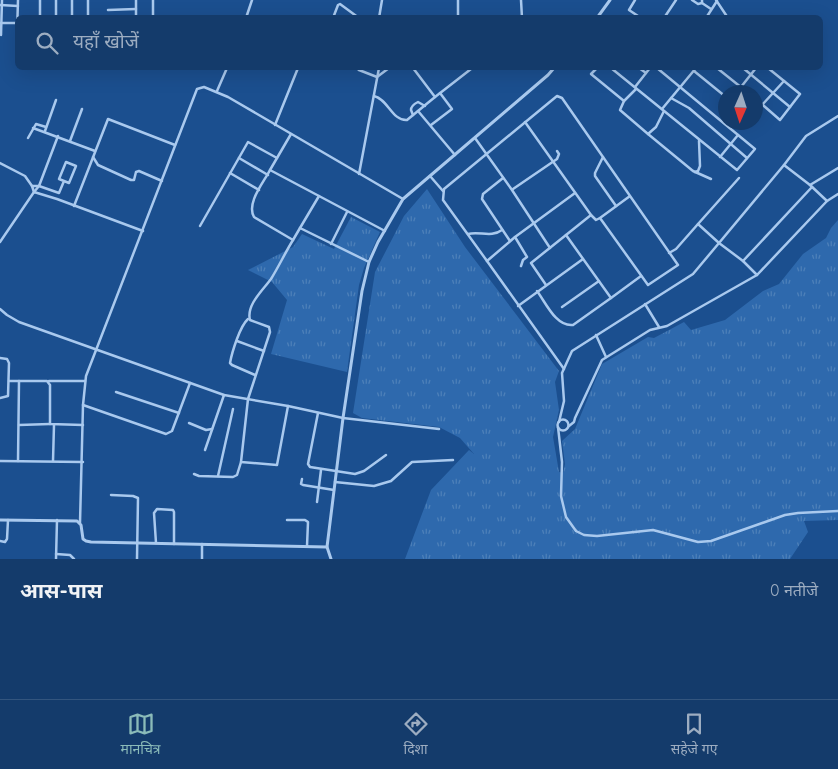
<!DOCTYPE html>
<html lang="hi">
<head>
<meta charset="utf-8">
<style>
	:root { --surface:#143b6b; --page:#214673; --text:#f1f3f6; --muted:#9dadc1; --line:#33557e; --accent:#8bbbb9 }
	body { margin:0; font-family:Quicksand,"Noto Sans Devanagari",sans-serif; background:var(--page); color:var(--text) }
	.compass { position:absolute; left:718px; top:85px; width:45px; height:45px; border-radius:50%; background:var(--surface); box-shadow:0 5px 20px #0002; rotate:183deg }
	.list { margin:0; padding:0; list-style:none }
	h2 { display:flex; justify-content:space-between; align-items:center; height:65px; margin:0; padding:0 20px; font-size:21px }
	h2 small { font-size:16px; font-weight:400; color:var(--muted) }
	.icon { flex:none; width:28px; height:28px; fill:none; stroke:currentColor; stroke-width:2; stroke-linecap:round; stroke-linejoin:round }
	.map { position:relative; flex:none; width:838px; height:559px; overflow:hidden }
	.search { position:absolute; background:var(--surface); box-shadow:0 5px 20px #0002; left:15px; right:15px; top:15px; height:55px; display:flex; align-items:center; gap:12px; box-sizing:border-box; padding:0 18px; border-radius:8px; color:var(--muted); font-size:19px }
	.sheet { height:140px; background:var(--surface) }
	nav { display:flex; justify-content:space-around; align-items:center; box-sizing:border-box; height:70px; border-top:1px solid var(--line); background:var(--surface); font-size:14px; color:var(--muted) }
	nav a { display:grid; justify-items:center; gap:2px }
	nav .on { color:var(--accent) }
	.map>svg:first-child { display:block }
	.grass { fill:url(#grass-tufts) }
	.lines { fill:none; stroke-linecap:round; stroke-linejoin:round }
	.minor { stroke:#a9c9ee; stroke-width:2.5 }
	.tertiary { stroke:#a9c9ee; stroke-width:3 }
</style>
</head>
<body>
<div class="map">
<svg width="838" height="559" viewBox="0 0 838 559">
	<defs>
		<pattern id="grass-tufts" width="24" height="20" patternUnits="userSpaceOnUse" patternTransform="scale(1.25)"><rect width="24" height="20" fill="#2e69ad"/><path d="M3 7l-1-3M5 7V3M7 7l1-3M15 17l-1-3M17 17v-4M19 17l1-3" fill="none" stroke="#4d80b9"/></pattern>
	</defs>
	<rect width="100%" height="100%" fill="#1b4f8f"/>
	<!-- grass -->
	<g class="grass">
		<polygon points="427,189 465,247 559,371 555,382 559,410 553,437 559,472 563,473 565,464 562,441 575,429 602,364 648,337 654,338 684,322 691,330 725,320 763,291 779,284 803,254 826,238 831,228 838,220 838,520 804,521 808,532 790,559 405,559 431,490 469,450 474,454 460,438 439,427 362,418 353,413 375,272 404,216"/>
		<polygon points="351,217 380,232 364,268 359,285 347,372 271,354 287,300 272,282 248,270 293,247 302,234 334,249"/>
	</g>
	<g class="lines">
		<!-- minor -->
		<g class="minor">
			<polyline points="40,0 40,18"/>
			<polyline points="88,0 88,18"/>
			<polyline points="136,0 136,18"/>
			<polyline points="153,0 153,18"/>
			<polyline points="458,0 458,18"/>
			<polyline points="521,0 522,18"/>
			<polyline points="635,0 629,10 641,18"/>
			<polyline points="692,0 698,4 702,3"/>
			<polyline points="702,0 702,3 711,9"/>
			<polyline points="716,0 728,18"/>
			<polyline points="0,5 18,6"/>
			<polyline points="108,10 136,9"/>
			<polyline points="56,18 56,0"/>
			<polyline points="72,18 72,0"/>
			<polyline points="246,18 252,0"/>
			<polyline points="333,18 338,5 340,4 359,18"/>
			<polyline points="379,18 382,0"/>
			<polyline points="664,18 676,0"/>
			<polyline points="706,18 717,1"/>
			<polyline points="1,23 18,23"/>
			<polyline points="17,33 18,0"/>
			<polyline points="1,35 2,0"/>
			<polyline points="357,68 359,70 377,77 389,68"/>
			<polyline points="597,68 591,74 624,101"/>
			<polyline points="611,68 737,170 755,149 657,68"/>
			<polyline points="639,68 646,73 650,68"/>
			<polyline points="717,68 747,92"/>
			<polyline points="743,68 790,107"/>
			<polyline points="694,71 726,97"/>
			<polyline points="635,87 646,73"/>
			<polyline points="741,87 756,68"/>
			<polyline points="636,89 624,101 620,110 648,134"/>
			<polyline points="217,91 227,68"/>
			<path d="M 374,96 C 388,99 392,121 407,120 L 435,97 L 413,68"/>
			<polyline points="435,97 471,69"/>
			<polyline points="671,98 689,108 747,158"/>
			<polyline points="756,99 780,120 800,94 768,68"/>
			<polyline points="762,105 784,81"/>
			<polyline points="662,109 696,68"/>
			<polyline points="418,111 455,155"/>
			<polyline points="664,111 656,127 648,134 693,171 711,179"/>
			<path d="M 413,115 L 411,110 C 411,106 414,104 418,102 L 425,106"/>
			<polyline points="525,122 591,215"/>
			<polyline points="275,125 298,68"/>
			<polyline points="431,125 452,109 440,93"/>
			<polyline points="33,128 95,151"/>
			<polyline points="45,131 56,100"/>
			<polyline points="291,134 270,170 385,231"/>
			<polyline points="28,138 36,124 46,127"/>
			<polyline points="475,138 512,190 550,248"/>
			<polyline points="70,141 82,109"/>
			<polyline points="93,157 98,165 131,180 134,180 136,172 139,171 162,181"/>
			<polyline points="603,157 595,173 595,176 616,206"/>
			<polyline points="720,157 738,135"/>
			<polyline points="239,158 268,175"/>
			<polyline points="0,163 25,176 32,186"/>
			<polyline points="784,165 719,243 743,261 757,275 827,201"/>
			<polyline points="838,168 810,185 827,201 838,194"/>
			<path d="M 270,170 C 264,182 246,203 254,217 L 293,240 L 300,228 L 369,262"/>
			<polyline points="695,172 698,171 700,166 699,141"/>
			<polyline points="230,173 259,190"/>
			<polyline points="359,174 379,68"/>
			<polyline points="430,176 443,191"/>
			<polyline points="503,178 483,194 482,199 510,241"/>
			<polyline points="810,185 784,165 806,136 838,116"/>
			<polyline points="513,189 557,159 559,154 557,151"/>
			<polyline points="34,192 32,186 39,186 59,193 64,181 69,183 76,166 66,162 59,179 64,181"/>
			<polyline points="34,192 39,186 58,136"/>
			<polyline points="74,206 108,119 175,145"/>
			<polyline points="600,218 596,220 591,215 566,235 611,298 641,276"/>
			<polyline points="698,224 739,178"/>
			<polyline points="200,226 248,142 277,158"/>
			<polyline points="300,228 319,196"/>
			<path d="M 468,234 C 480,231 491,238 502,230"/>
			<polyline points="515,237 487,261 443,200 444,189 557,96 562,98 678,265 648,285 600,218 630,196"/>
			<polyline points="0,242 34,192 57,199 143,231"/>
			<polyline points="331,244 347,212"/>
			<polyline points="487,261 564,369"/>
			<polyline points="743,261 812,187"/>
			<polyline points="521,266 523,260 527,257 515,237 575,193"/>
			<polyline points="546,285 531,263 566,235"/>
			<path d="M 537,291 C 546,303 556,327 573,325 L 611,298"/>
			<polyline points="645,304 659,327"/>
			<polyline points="518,306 583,259"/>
			<polyline points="562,307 599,281"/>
			<polyline points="0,309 7,315 19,322 224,395 288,406 343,418 439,429"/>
			<path d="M 248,319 C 240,326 232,352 230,363 L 232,365 L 255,375"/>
			<polyline points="596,335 606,357"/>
			<polyline points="237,341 264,351"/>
			<polyline points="0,358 7,359 9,363 8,396 0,398"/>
			<polyline points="9,381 47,381 50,385 50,424 83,425"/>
			<polyline points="49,381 85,381"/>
			<polyline points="116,392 179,413"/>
			<polyline points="83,405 166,434 172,431 190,383"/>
			<path d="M 288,406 L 277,465 L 241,462 L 248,399 L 270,332 L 269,327 L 250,320 C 246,305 263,290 271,279 C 279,266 285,253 293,240"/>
			<polyline points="318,413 308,464 310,467 355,474 364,471 386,455"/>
			<circle cx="563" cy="425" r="5.5"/>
			<polyline points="559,422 564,401 562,373 572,351 693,274 719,243 698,224 676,249 669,253"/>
			<polyline points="189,423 206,430 212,429"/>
			<polyline points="19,425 50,424"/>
			<polyline points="569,426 574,422 575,418 602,360 650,330 667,326 757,275"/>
			<polyline points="558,427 562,462 561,496 566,517 576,531 584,535 597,536 653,530 698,542 711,541 785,515 798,513 838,511"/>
			<polyline points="205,450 224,395"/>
			<polyline points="0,461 83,462"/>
			<polyline points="18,461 19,381"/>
			<polyline points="53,461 54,425"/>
			<polyline points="194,474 199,476 233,477 237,475 241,462"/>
			<polyline points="218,476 233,409"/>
			<polyline points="302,479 301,484 303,485 334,490"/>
			<polyline points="335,482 374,486 391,481 412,462 453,460"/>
			<polyline points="111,495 133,496 138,498 137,559"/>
			<polyline points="317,502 321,470"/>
			<polyline points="287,520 305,520 308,522 307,546"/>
			<polyline points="80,523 83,405 86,376 197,89 204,87 228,97 403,199"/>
			<polyline points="0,541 5,542 7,539 8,520"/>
			<polyline points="156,543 154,513 157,509 173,510 174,512 174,544"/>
			<polyline points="56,554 70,555 74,559"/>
			<polyline points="56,559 57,520"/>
			<polyline points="202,559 202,544"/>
		</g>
		<!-- tertiary -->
		<g class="tertiary">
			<polyline points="597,18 610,0"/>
			<polyline points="0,520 77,521 81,525 83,539 86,541 91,542 327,547"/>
			<polyline points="331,559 327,547 343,418 362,291 369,262 378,242 403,199 548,75 554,68"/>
		</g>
	</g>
</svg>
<svg class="compass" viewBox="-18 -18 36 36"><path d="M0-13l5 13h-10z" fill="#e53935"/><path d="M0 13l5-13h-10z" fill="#9dadc1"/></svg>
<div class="search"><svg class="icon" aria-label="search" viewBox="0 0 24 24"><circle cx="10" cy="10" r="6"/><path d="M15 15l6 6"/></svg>यहाँ खोजें</div>
</div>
<section class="sheet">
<h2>आस-पास<small>0 नतीजे</small></h2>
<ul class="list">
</ul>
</section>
<nav>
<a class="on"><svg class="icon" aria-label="map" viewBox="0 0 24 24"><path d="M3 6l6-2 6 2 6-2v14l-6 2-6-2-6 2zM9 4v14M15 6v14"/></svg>मानचित्र</a>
<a><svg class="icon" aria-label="directions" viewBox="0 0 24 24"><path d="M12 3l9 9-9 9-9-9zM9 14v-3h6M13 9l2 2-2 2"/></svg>दिशा</a>
<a><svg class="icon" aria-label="saved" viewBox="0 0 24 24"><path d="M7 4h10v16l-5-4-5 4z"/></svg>सहेजे गए</a>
</nav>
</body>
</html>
